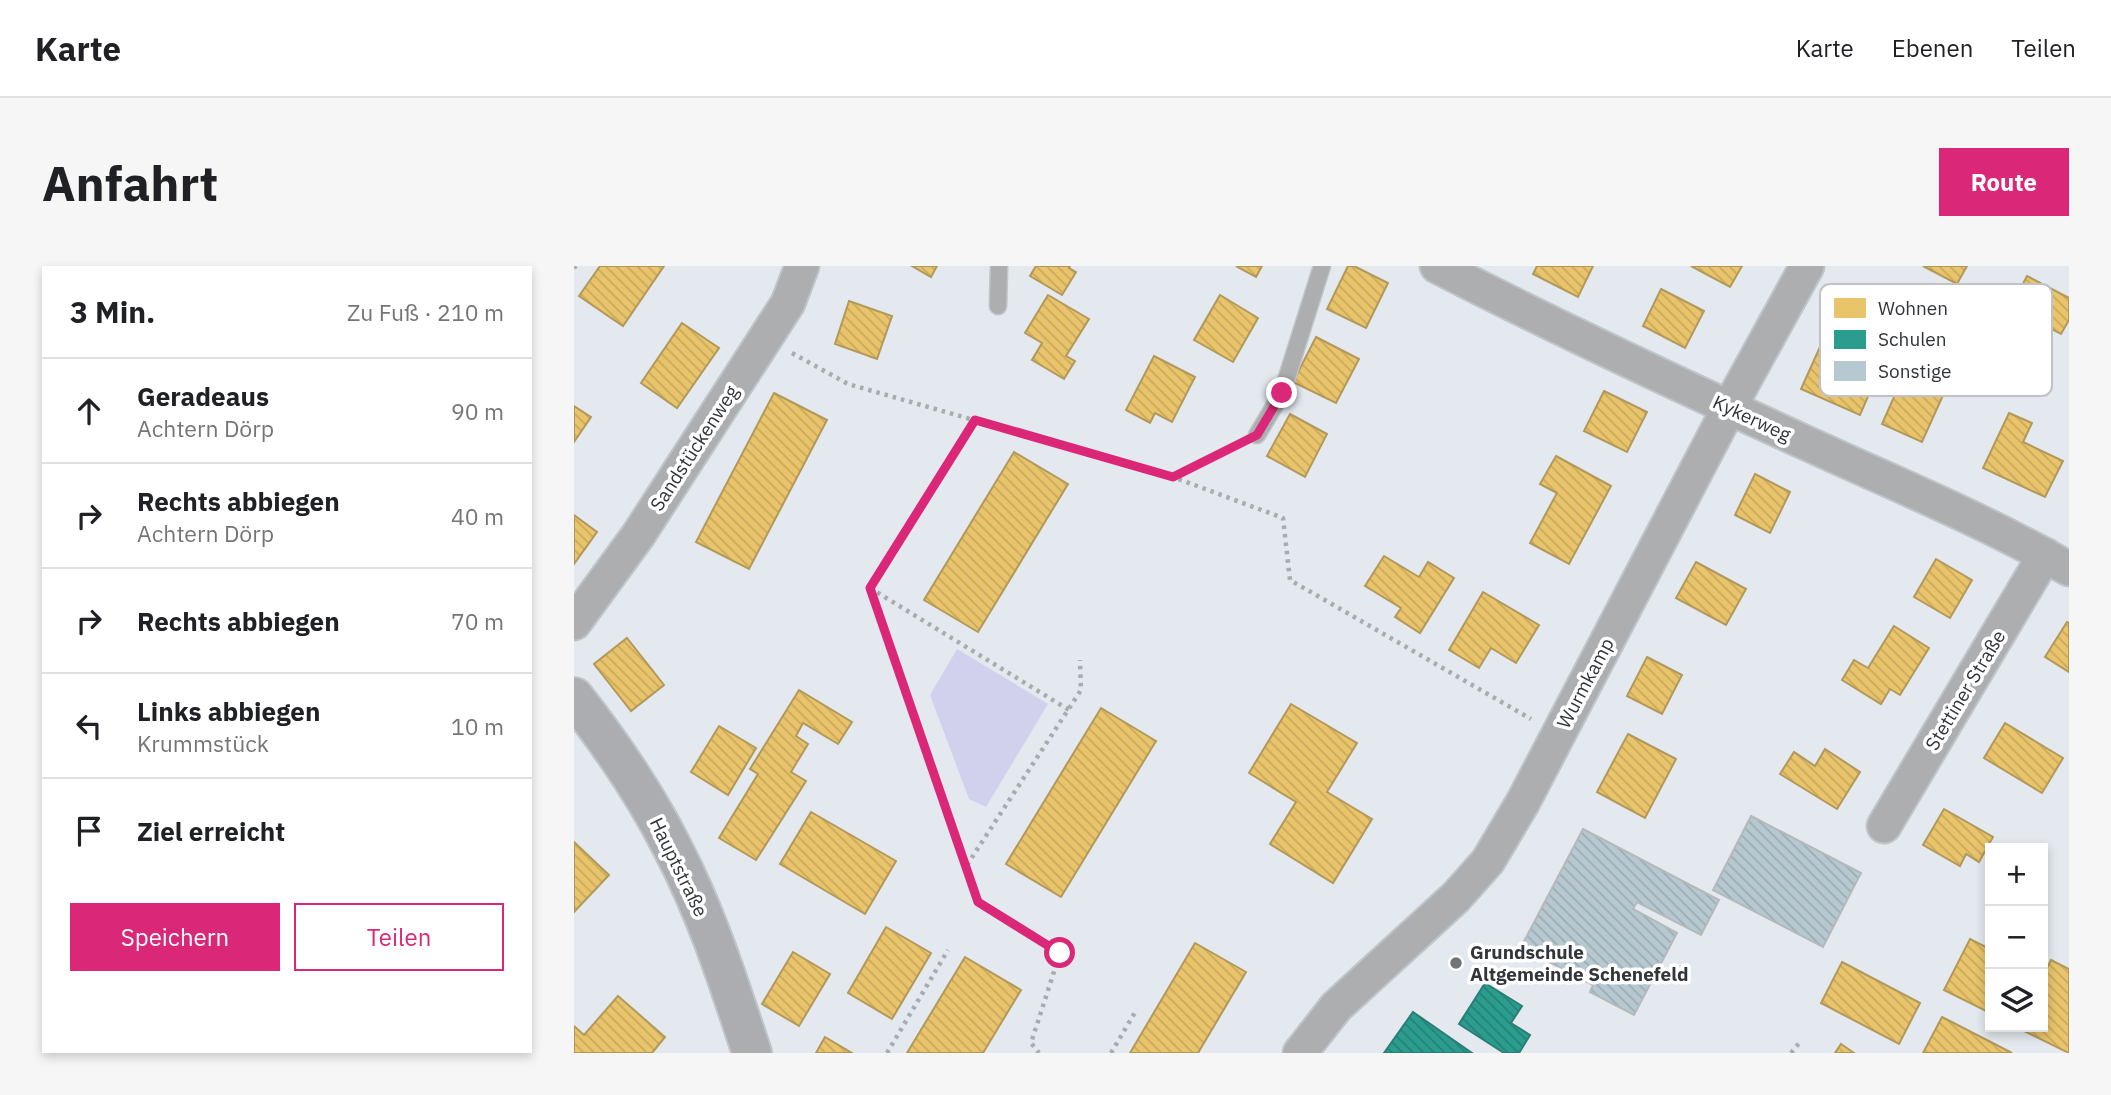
<!DOCTYPE html>
<html lang="de">
<head>
<meta charset="utf-8">
<style>
	:root { --surface:#fff; --page:#f6f6f6; --text:#202124; --muted:#757577; --line:#e0e0e0; --accent:#db2777 }
	body { margin:0; font-family:"IBM Plex Sans",sans-serif; background:var(--page); color:var(--text) }
	.controls { position:absolute; right:21px; bottom:21px; display:grid; overflow:hidden; border-radius:0px; box-shadow:0 4px 10px #0003 }
	.controls button { width:63px; height:63px; display:grid; place-items:center; padding:0; border:0; border-bottom:2px solid var(--line); background:var(--surface); color:var(--text); font:35px sans-serif }
	.stop { position:absolute; width:21px; height:21px; margin:-16px; border:5px solid #db2777; border-radius:50%; background:#fff }
	.stop.end { background:#db2777; border-color:#fff; box-shadow:0 2px 7px #0008 }
	.list { margin:0; padding:0; list-style:none }
	h2 { display:flex; justify-content:space-between; align-items:center; height:91px; margin:0; padding:0 28px; font-size:30px }
	h2 small { font-size:23px; font-weight:400; color:var(--muted) }
	.list li { display:grid; grid-template-columns:46px 1fr auto; gap:21px; align-items:center; box-sizing:border-box; height:105px; padding:0 28px; border-top:2px solid var(--line) }
	.list b { display:block; font-size:26px; white-space:nowrap }
	.list p { margin:0; font-size:23px; white-space:nowrap; color:var(--muted) }
	.list em { font-size:23px; font-style:normal; color:var(--muted) }
	.actions { display:flex; gap:14px; padding:21px 28px }
	.actions a { flex:1; padding:16px 0; border:2px solid var(--accent); border-radius:0px; text-align:center; font-size:24px; color:var(--accent) }
	.actions .main { background:var(--accent); color:#fff }
	.icon { flex:none; width:38px; height:38px; fill:none; stroke:currentColor; stroke-width:2; stroke-linecap:round; stroke-linejoin:round }
	.map { position:relative; flex:none; width:1495px; height:787px; overflow:hidden; border-radius:0px }
	header { display:flex; align-items:center; gap:42px; box-sizing:border-box; height:98px; padding:0 35px; background:var(--surface); border-bottom:2px solid var(--line) }
	header strong { font-size:33px }
	nav { display:flex; gap:38px; margin-inline-start:auto; font-size:24px }
	.intro { display:flex; align-items:center; justify-content:space-between; box-sizing:border-box; height:168px; padding:0 42px }
	h1 { margin:0; font-size:49px }
	.button { padding:18px 32px; border-radius:0px; background:var(--accent); color:#fff; font-size:24px; font-weight:700 }
	main { display:flex; gap:42px; padding:0 42px }
	aside { flex:1; background:var(--surface); border-radius:0px; box-shadow:0 4px 10px #0003 }
	.map>svg:first-child { display:block }
	.green { fill:#d1d1ed }
	.homes { fill:url(#homes-back-hatch); stroke:#b2995b; stroke-width:2 }
	.schools { fill:url(#schools-back-hatch); stroke:#2c7e75; stroke-width:2 }
	.building { fill:url(#building-back-hatch); stroke:#b4b9bb; stroke-width:2 }
	.lines { fill:none; stroke-linecap:round; stroke-linejoin:round }
	.service-casing { stroke:#c0c5c9; stroke-width:19 }
	.minor-casing { stroke:#c0c5c9; stroke-width:37 }
	.secondary-casing { stroke:#c0c5c9; stroke-width:42 }
	.path { stroke:#a9acad; stroke-width:4.5; stroke-dasharray:3.5 5; stroke-linecap:butt }
	.service { stroke:#acaeb0; stroke-width:16 }
	.minor { stroke:#acaeb0; stroke-width:33 }
	.secondary { stroke:#abadb0; stroke-width:38 }
	.route { stroke:#db2777; stroke-width:9 }
	.poi-dot { fill:#707478; stroke:#fff; stroke-width:2.5 }
	.labels { text-anchor:middle; stroke-width:7; stroke-linejoin:round; paint-order:stroke }
	.street-label { font-size:19px; fill:#323539; stroke:#fff }
	.poi-label { font-size:19px; font-weight:bold; fill:#323539; stroke:#fff; text-anchor:start }
	.key { fill:#fff; stroke:#c2c2c4; stroke-width:2 }
	.key-label { font-size:19px; fill:#323539 }
</style>
</head>
<body>
<header>
<strong>Karte</strong>
<nav><a>Karte</a><a>Ebenen</a><a>Teilen</a></nav>
</header>
<div class="intro"><h1>Anfahrt</h1><a class="button">Route</a></div>
<main>
<aside>
<h2>3 Min.<small>Zu Fuß · 210 m</small></h2>
<ul class="list">
<li><svg class="icon" aria-label="ahead" viewBox="0 0 24 24"><path d="M12 20V5M6 11l6-6 6 6"/></svg><div><b>Geradeaus</b><p>Achtern Dörp</p></div><em>90 m</em></li>
<li><svg class="icon" aria-label="right" viewBox="0 0 24 24"><path d="M7 20v-9h11M14 6l5 5-5 5"/></svg><div><b>Rechts abbiegen</b><p>Achtern Dörp</p></div><em>40 m</em></li>
<li><svg class="icon" aria-label="right" viewBox="0 0 24 24"><path d="M7 20v-9h11M14 6l5 5-5 5"/></svg><div><b>Rechts abbiegen</b></div><em>70 m</em></li>
<li><svg class="icon" aria-label="left" viewBox="0 0 24 24"><path d="M17 20v-9H6M10 6l-5 5 5 5"/></svg><div><b>Links abbiegen</b><p>Krummstück</p></div><em>10 m</em></li>
<li><svg class="icon" aria-label="arrive" viewBox="0 0 24 24"><path d="M6 21V4h12l-3 4 3 4H6"/></svg><div><b>Ziel erreicht</b></div></li>
</ul>
<div class="actions"><a class="main">Speichern</a><a>Teilen</a></div>
</aside>
<div class="map">
<svg width="1495" height="787" viewBox="0 0 1495 787">
	<defs>
		<pattern id="homes-back-hatch" width="6" height="6" patternUnits="userSpaceOnUse" patternTransform="scale(1.75)"><rect width="6" height="6" fill="#e9c46a"/><path d="M-1 5l2 2M0 0l6 6M5-1l2 2" fill="none" stroke="#c8a95d"/></pattern>
		<pattern id="schools-back-hatch" width="6" height="6" patternUnits="userSpaceOnUse" patternTransform="scale(1.75)"><rect width="6" height="6" fill="#2a9d8f"/><path d="M-1 5l2 2M0 0l6 6M5-1l2 2" fill="none" stroke="#258176"/></pattern>
		<pattern id="building-back-hatch" width="6" height="6" patternUnits="userSpaceOnUse" patternTransform="scale(1.75)"><rect width="6" height="6" fill="#b6c8d0"/><path d="M-1 5l2 2M0 0l6 6M5-1l2 2" fill="none" stroke="#9dacb3"/></pattern>
	</defs>
	<rect width="100%" height="100%" fill="#e3e9ee"/>
	<!-- green -->
	<polygon class="green" points="383,383 474,438 412,541 395,533 356,429"/>
	<!-- homes -->
	<g class="homes">
		<polygon points="26,0 90,0 49,60 5,30"/>
		<polygon points="338,0 363,0 357,11"/>
		<polygon points="462,0 496,0 495,2 502,6 488,29 456,10"/>
		<polygon points="662,0 688,0 682,11"/>
		<polygon points="774,0 780,0 814,17 792,62 753,43"/>
		<polygon points="963,0 1019,0 1004,31 959,8"/>
		<polygon points="1117,0 1168,0 1156,21"/>
		<polygon points="1349,0 1393,0 1383,18"/>
		<polygon points="1453,10 1495,32 1495,54 1487,68 1436,41 1427,58 1406,47 1419,22 1441,33"/>
		<polygon points="1087,23 1130,45 1111,82 1069,60"/>
		<polygon points="474,29 515,53 492,90 501,95 490,113 458,94 468,77 451,67"/>
		<polygon points="646,29 684,52 659,96 620,74"/>
		<polygon points="275,35 318,50 303,93 261,78"/>
		<polygon points="108,57 145,82 103,142 67,117"/>
		<polygon points="1254,63 1312,89 1286,149 1227,123"/>
		<polygon points="742,71 785,93 762,137 719,116"/>
		<polygon points="580,90 621,111 598,156 581,147 576,157 552,144"/>
		<polygon points="1335,97 1375,116 1348,176 1308,158"/>
		<polygon points="1030,125 1073,146 1053,186 1010,165"/>
		<polygon points="200,127 253,154 175,303 122,276"/>
		<polygon points="0,140 17,151 0,176"/>
		<polygon points="1435,147 1458,157 1449,176 1489,195 1471,231 1409,202"/>
		<polygon points="716,148 753,168 731,211 693,190"/>
		<polygon points="440,186 494,218 404,366 350,334"/>
		<polygon points="982,190 1037,220 995,298 956,277 983,227 966,218"/>
		<polygon points="1181,208 1216,226 1196,267 1161,249"/>
		<polygon points="0,249 23,266 0,298"/>
		<polygon points="810,290 845,311 854,296 880,312 846,367 821,351 827,342 791,320"/>
		<polygon points="1362,293 1398,314 1376,352 1340,331"/>
		<polygon points="1122,296 1172,323 1152,359 1102,332"/>
		<polygon points="909,326 965,359 942,397 917,382 905,402 875,384"/>
		<polygon points="1493,356 1495,357 1495,406 1471,391"/>
		<polygon points="1320,360 1355,382 1326,429 1316,423 1307,438 1268,414 1280,394 1294,402"/>
		<polygon points="53,372 90,419 57,445 20,398"/>
		<polygon points="1073,391 1108,409 1088,448 1053,430"/>
		<polygon points="225,424 278,456 264,478 229,457 222,470 234,478 217,506 232,515 182,594 145,572 184,508 176,503"/>
		<polygon points="717,438 783,477 753,526 798,553 759,617 696,578 722,536 675,507"/>
		<polygon points="527,442 582,475 487,631 432,598"/>
		<polygon points="1431,457 1489,492 1468,527 1410,492"/>
		<polygon points="145,460 182,482 154,529 117,506"/>
		<polygon points="1054,468 1102,493 1071,552 1023,526"/>
		<polygon points="1251,483 1286,506 1263,543 1206,508 1220,486 1241,500"/>
		<polygon points="1370,543 1419,571 1405,596 1392,588 1386,600 1349,579"/>
		<polygon points="237,546 322,595 291,648 206,598"/>
		<polygon points="0,576 35,609 0,646"/>
		<polygon points="312,661 357,687 318,753 274,727"/>
		<polygon points="1396,673 1416,683 1416,747 1370,724"/>
		<polygon points="621,677 672,706 624,787 556,787"/>
		<polygon points="219,686 256,708 225,760 188,738"/>
		<polygon points="391,691 447,724 409,787 333,787"/>
		<polygon points="1477,694 1495,703 1495,787 1442,761 1469,761 1469,710"/>
		<polygon points="1268,696 1346,737 1325,778 1247,737"/>
		<polygon points="44,730 91,771 78,787 0,787 0,760 10,769"/>
		<polygon points="1368,751 1438,787 1349,787"/>
		<polygon points="251,771 278,787 242,787"/>
		<polygon points="1267,778 1280,787 1261,787"/>
	</g>
	<!-- schools -->
	<g class="schools">
		<polygon points="911,717 948,740 937,757 956,769 945,787 930,787 885,758"/>
		<polygon points="839,746 898,787 810,787"/>
	</g>
	<!-- building -->
	<g class="building">
		<polygon points="1177,550 1287,607 1249,681 1139,624"/>
		<polygon points="1009,563 1145,634 1127,669 1063,636 1059,643 1103,667 1060,749 1016,726 1019,719 947,681"/>
	</g>
	<g class="lines">
		<!-- service casing -->
		<g class="service-casing">
			<g id="service">
				<polyline points="424,40 425,0"/>
				<polyline points="683,169 708,127 748,0"/>
			</g>
		</g>
		<!-- minor casing -->
		<g class="minor-casing">
			<g id="minor">
				<path d="M 863,0 C 987,64 1114,123 1241,181 C 1326,220 1414,256 1495,303"/>
				<polyline points="0,357 65,268 214,37 228,0"/>
				<polyline points="1310,560 1471,289"/>
				<polyline points="726,787 762,741 882,631 914,595 949,536 1155,142 1233,0"/>
			</g>
		</g>
		<!-- secondary casing -->
		<g class="secondary-casing">
			<path id="secondary" d="M 0,431 C 37,478 72,529 99,583 C 133,648 155,718 178,787"/>
		</g>
		<!-- path -->
		<g class="path">
			<polyline points="0,2 2,0"/>
			<polyline points="218,87 274,118 599,211 709,252 716,314 957,453"/>
			<polyline points="401,154 296,322 404,636 486,687 457,777 465,787"/>
			<polyline points="599,211 663,179"/>
			<polyline points="296,322 495,444"/>
			<polyline points="393,599 507,424 506,394"/>
			<polyline points="313,787 374,684"/>
			<polyline points="537,787 563,743"/>
			<polyline points="1217,787 1226,776"/>
		</g>
		<!-- service -->
		<use href="#service" class="service"/>
		<!-- minor -->
		<use href="#minor" class="minor"/>
		<!-- secondary -->
		<use href="#secondary" class="secondary"/>
	</g>
	<g class="lines">
		<!-- route -->
		<polyline class="route" points="486,687 404,636 296,322 401,154 599,211 683,169 708,127"/>
	</g>
	<!-- markers -->
	<circle class="poi-dot" cx="882" cy="697" r="7"/>
	<g class="labels">
		<!-- street labels -->
		<g class="street-label">
			<text transform="translate(1178 152) rotate(25)" y="7">Kykerweg</text>
			<text transform="translate(120 182) rotate(-57)" y="7">Sandstückenweg</text>
			<text transform="translate(1011 417) rotate(-62)" y="7">Wurmkamp</text>
			<text transform="translate(1391 424) rotate(-59)" y="7">Stettiner Straße</text>
			<text transform="translate(105 601) rotate(64)" y="7">Hauptstraße</text>
		</g>
		<!-- poi labels -->
		<g class="poi-label">
			<text x="896" y="693">Grundschule<tspan x="896" dy="22">Altgemeinde Schenefeld</tspan></text>
		</g>
	</g>
	<!-- legend -->
	<rect x="1246" y="18" width="232" height="112" rx="10" class="key"/>
	<rect x="1260" y="32" width="32" height="20" fill="#e9c46a"/>
	<rect x="1260" y="64" width="32" height="19" fill="#2a9d8f"/>
	<rect x="1260" y="95" width="32" height="20" fill="#b6c8d0"/>
	<g class="key-label">
		<text x="1304" y="49">Wohnen</text>
		<text x="1304" y="80">Schulen</text>
		<text x="1304" y="112">Sonstige</text>
	</g>
</svg>
<div class="controls">
<button>+</button>
<button>−</button>
<button><svg class="icon" aria-label="layers" viewBox="0 0 24 24"><path d="M12 4l9 5-9 5-9-5zM3 14l9 5 9-5"/></svg></button>
</div>
<div class="stop" style="left:486px;top:687px"></div>
<div class="stop end" style="left:708px;top:127px"></div>
</div>
</main>
</body>
</html>
